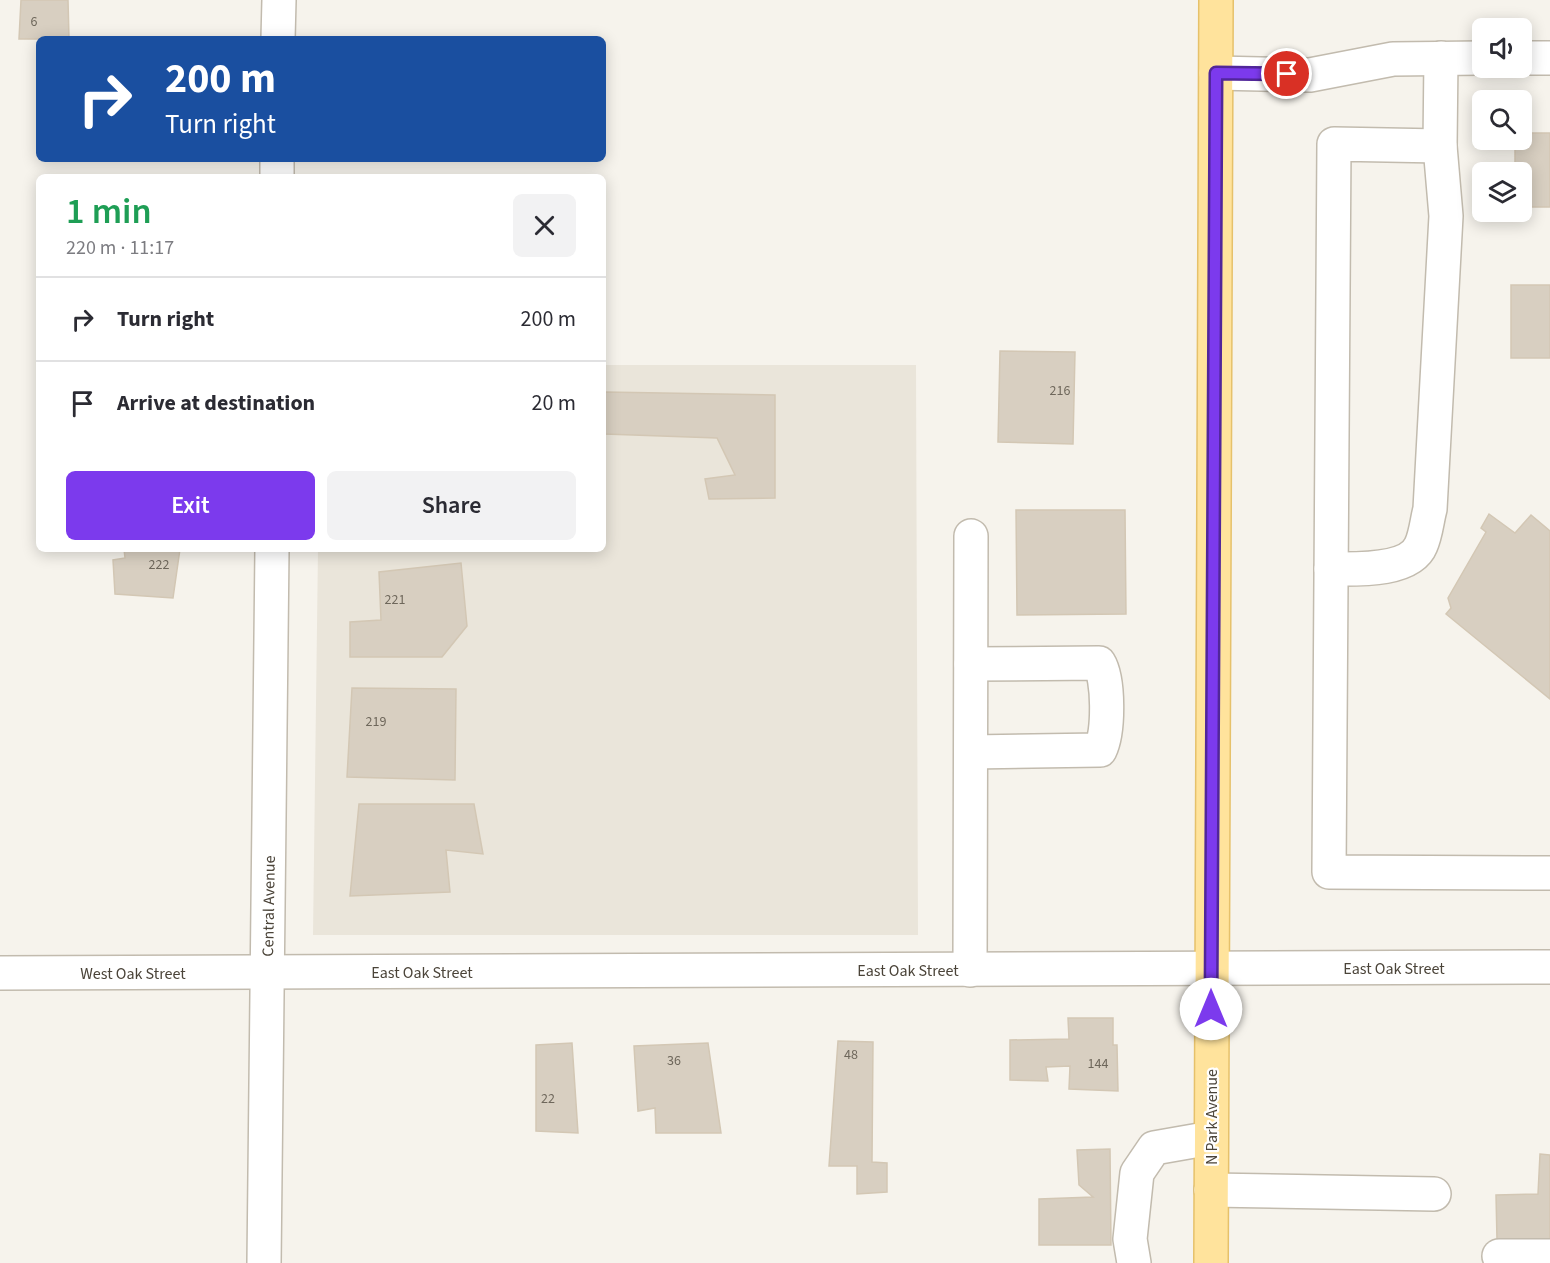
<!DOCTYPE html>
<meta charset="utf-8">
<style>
body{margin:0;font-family:"Source Sans 3",sans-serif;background:#f2f2f3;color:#2b2b33;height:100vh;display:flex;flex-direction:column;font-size:22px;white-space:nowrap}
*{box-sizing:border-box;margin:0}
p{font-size:20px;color:#7c7c81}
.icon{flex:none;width:33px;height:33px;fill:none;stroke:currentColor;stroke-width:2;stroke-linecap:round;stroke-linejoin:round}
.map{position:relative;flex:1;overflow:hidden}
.panel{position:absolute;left:36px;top:174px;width:570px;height:378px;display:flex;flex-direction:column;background:#fff;border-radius:9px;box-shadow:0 3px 15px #0003}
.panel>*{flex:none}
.guide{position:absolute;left:36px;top:36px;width:570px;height:126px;border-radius:9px;box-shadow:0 3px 15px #0003;background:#1a4fa0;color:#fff;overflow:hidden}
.fabs{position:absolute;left:1472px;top:18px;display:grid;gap:12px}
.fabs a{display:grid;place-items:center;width:60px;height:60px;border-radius:9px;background:#fff;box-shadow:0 3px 15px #0003;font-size:30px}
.pin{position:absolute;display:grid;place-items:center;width:51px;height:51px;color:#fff;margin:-26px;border:3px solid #fff;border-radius:50%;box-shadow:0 2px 6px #0007}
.me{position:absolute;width:66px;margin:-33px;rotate:0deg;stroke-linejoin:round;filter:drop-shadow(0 0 4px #0008)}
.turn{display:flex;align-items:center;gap:21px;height:126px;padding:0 30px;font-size:27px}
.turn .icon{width:78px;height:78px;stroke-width:2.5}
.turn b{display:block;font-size:42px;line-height:51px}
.round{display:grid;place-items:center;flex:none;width:63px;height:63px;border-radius:9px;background:#f2f2f3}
.head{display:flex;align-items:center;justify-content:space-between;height:102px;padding:0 30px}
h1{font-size:36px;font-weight:600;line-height:45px;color:#1e9e55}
.primary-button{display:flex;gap:12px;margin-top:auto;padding:12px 30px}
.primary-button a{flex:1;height:69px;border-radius:9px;background:#7c3aed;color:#fff;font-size:24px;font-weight:600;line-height:69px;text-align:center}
.primary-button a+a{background:#f2f2f3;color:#2b2b33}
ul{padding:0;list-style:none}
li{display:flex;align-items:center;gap:18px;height:84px;padding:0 30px;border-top:2px solid #e1e1e2}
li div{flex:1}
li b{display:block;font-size:22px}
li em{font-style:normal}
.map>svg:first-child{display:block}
</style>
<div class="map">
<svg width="1550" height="1263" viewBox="0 0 1550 1263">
<rect width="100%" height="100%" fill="#f6f3ec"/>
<polygon fill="#eae5da" points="603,365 916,365 918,935 313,935 318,549 603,549"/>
<g fill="#d8cfc1" stroke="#d3c7b4" stroke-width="1.5">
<polygon points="21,0 68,0 69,39 19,39"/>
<polygon points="1521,133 1550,133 1550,207 1521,207 1521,172 1515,172 1515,140 1521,140"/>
<rect x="1511" y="285" width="39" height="73"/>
<polygon points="1000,351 1075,352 1073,444 998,442"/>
<polygon points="605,392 775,395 775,498 709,499 705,479 735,475 717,438 605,434"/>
<polygon points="1016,510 1125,510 1126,614 1017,615"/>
<polygon points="1489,514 1515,533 1531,515 1550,531 1550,699 1446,614 1451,608 1448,598 1486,532 1481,528"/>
<polygon points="124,549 180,549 173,598 115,594 113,560 125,558"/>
<polygon points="461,563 467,626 442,657 350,657 350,622 381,620 379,572"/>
<polygon points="352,688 456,689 455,780 347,777"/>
<polygon points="359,804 474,804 483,854 446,850 450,892 350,896"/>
<polygon points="1068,1018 1113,1018 1113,1045 1117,1045 1118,1091 1069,1089 1070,1066 1046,1067 1048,1081 1010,1080 1010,1040 1069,1039"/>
<polygon points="838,1041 873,1042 872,1162 887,1163 887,1192 857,1194 857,1166 829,1166"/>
<polygon points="572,1043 578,1133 536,1131 536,1045"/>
<polygon points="708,1043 721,1133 656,1133 655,1108 638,1111 634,1046"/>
<polygon points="1110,1149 1111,1245 1039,1245 1039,1199 1093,1197 1079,1185 1077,1150"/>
<polygon points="1540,1154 1550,1155 1550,1246 1539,1240 1497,1240 1496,1195 1538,1194"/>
</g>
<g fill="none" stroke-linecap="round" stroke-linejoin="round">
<defs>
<g id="minor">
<polyline points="278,39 279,0"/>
<polyline points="1521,58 1550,58"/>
<polyline points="1216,73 1310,75 1393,59 1482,58"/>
<polyline points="1440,146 1334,144 1329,872 1550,873"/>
<polyline points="277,177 277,159"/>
<path d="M1331 569C1355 569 1410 572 1421 545 1426 534 1427 520 1430 509L1446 216 1440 146 1441 58"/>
<path d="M971 664 1099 663C1109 679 1109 732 1100 750L971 752"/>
<polyline points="970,970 971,536"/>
<polyline points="0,973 1550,967"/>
<polyline points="1211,1190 1434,1194"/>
<polyline points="1499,1256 1550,1256"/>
<polyline points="264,1263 272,549"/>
<polyline points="1134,1263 1130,1239 1137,1173 1154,1148 1211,1138"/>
</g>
<polyline id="major" points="1211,1263 1216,0"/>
</defs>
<use href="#minor" stroke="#c2bbae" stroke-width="36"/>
<use href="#major" stroke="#e6c16a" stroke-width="36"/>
<use href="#minor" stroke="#fff" stroke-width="33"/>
<use href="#major" stroke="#ffe39c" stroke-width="33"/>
</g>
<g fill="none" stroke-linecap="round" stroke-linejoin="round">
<defs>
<polyline id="route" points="1211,1009 1216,73 1287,74"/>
</defs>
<use href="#route" stroke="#51269a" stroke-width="15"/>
<use href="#route" stroke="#7c3aed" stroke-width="10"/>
</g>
<g text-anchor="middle" stroke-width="4.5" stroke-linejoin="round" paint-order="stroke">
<g font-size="14" fill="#6e675b">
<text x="34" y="26">6</text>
<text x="1060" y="395">216</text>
<text x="159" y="569">222</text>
<text x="395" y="604">221</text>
<text x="376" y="726">219</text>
<text x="851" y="1059">48</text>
<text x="674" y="1065">36</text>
<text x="1098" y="1068">144</text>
<text x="548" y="1103">22</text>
</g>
<g font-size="16" fill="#4b4439" stroke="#fff">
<text transform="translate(268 906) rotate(-89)" y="6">Central Avenue</text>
<text x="1394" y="974">East Oak Street</text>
<text x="908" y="976">East Oak Street</text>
<text x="422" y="978">East Oak Street</text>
<text x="133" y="979">West Oak Street</text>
<text transform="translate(1211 1117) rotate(-90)" y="6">N Park Avenue</text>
</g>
</g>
</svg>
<div class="fabs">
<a><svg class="icon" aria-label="sound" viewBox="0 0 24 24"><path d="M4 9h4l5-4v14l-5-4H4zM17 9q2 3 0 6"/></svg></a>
<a><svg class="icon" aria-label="search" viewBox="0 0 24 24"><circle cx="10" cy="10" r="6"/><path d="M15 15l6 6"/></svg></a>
<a><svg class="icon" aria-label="layers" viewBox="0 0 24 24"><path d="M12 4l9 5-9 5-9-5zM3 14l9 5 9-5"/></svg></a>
</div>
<div class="pin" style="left:1287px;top:74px;background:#d93025"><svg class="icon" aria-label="arrive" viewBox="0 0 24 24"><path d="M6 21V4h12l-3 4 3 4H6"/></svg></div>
<svg class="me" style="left:1211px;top:1009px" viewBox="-20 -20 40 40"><circle r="19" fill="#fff"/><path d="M0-13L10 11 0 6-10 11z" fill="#7c3aed"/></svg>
<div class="guide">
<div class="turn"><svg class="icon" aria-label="right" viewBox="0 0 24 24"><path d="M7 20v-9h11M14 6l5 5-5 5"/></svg><div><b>200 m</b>Turn right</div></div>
</div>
<section class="panel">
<div class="head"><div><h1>1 min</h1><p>220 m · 11:17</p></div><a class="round"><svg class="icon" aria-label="close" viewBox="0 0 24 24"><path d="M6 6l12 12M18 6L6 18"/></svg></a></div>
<ul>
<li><svg class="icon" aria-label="right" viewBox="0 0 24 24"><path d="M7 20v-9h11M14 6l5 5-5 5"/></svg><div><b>Turn right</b></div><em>200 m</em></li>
<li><svg class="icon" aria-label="arrive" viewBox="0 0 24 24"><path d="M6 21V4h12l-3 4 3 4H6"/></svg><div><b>Arrive at destination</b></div><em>20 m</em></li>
</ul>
<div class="primary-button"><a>Exit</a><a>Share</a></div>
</section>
</div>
